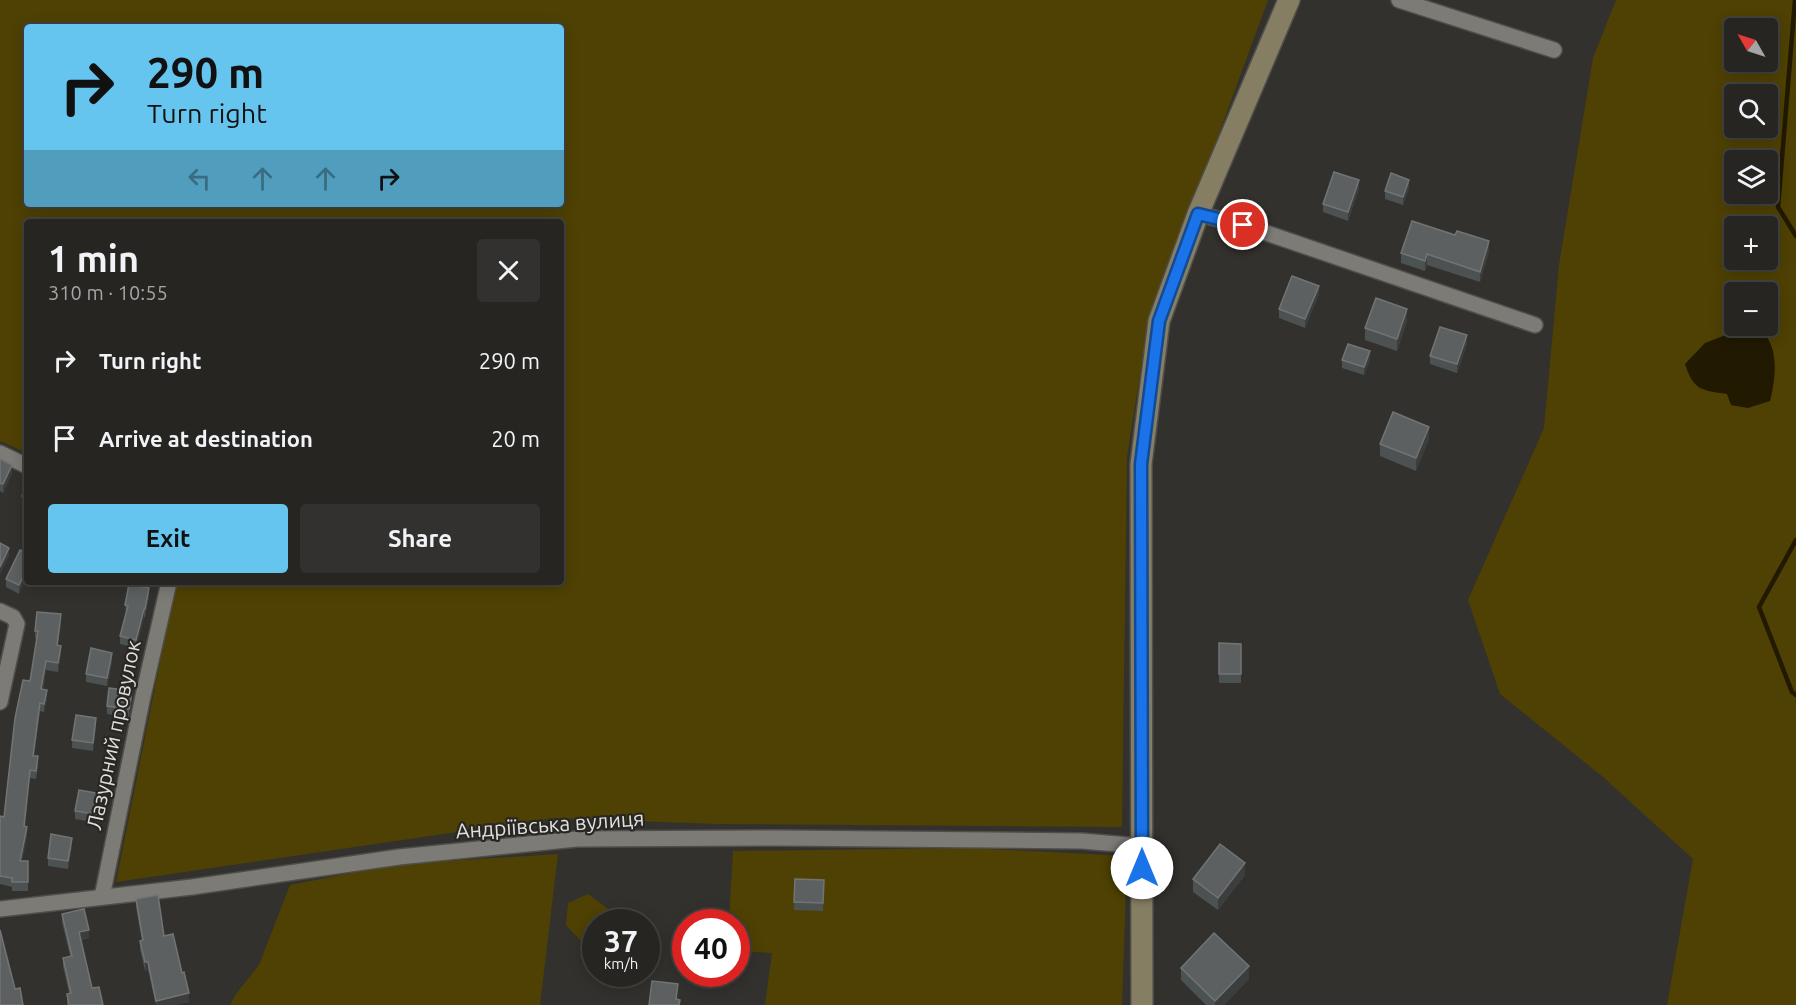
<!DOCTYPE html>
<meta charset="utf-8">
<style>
body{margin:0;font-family:Ubuntu,sans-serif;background:#32312f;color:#f1f3f6;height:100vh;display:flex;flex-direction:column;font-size:22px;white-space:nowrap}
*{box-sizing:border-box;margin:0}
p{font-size:20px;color:#a4a5a5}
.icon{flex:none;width:33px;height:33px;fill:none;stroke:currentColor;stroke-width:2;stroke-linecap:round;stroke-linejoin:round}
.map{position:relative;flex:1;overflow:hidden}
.details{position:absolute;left:24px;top:219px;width:540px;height:366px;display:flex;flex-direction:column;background:#262522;border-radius:6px;box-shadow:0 3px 15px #0003,0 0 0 2px #424240}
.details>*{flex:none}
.hud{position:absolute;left:24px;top:24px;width:540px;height:183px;border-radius:6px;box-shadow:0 3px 15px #0003,0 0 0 2px #424240;background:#65c5ee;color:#111;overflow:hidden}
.needle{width:39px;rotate:309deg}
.tools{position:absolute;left:1724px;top:18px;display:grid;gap:12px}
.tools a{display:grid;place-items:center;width:54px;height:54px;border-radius:6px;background:#262522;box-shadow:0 3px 15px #0003,0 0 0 2px #424240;font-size:30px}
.speed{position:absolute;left:582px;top:909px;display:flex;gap:12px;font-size:30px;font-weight:700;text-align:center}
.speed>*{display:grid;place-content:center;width:78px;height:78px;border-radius:50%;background:#262522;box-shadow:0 3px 15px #0003,0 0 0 2px #424240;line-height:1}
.speed small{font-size:15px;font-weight:400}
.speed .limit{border:9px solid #d22;background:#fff;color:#111}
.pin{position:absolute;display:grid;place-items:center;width:51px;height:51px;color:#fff;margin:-26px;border:3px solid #fff;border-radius:50%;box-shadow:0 2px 6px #0007}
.me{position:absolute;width:66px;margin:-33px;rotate:0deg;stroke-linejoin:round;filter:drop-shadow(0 0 4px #0008)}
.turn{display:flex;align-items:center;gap:21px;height:126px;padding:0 24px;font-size:27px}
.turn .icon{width:78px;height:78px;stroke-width:2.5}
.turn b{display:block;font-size:42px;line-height:51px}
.lanes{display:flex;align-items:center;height:57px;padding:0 24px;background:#0003;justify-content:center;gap:30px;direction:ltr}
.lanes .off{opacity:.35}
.round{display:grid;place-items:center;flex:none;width:63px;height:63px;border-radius:6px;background:#32312f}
.headline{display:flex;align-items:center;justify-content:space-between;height:102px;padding:0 24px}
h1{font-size:36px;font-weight:700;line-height:45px}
.button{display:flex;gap:12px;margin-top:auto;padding:12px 24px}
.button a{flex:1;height:69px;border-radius:6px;background:#65c5ee;color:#111;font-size:24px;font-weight:700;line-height:69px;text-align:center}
.button a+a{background:#32312f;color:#f1f3f6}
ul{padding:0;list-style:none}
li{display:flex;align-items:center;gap:18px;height:78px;padding:0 24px}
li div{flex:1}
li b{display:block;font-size:22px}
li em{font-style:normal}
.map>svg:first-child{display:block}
</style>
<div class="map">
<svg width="1796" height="1005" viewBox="0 0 1796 1005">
<rect width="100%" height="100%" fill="#32312d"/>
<g fill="#4f4103" fill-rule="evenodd">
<path d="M0 0H1268L1147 330 1127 457 1122 827 716 824 553 818 116 882 176 582H561V222H27V453L0 441ZM27 27H561V204H27Z"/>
<path d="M1616 0H1796V1005H1667L1693 859 1603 777 1500 694 1468 600 1544 428 1559 265 1593 58ZM1734 28H1767V62H1734ZM1734 94H1767V128H1734ZM1734 160H1767V194H1734ZM1734 226H1767V260H1734ZM1734 292H1767V326H1734Z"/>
<polygon points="970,848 1127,856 1122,1005 765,1005 772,953 737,951 736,922 729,922 733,851"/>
<polygon points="558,854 540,1005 230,1005 236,994 259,965 290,885 398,864"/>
<polygon points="588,894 615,914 613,922 596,922 595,946 581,941 566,925 568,903"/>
</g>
<path fill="#211900" d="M1754 328C1758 330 1764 333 1766 336 1779 353 1775 382 1770 401L1748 408 1731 405 1727 394C1701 390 1694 391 1685 364L1705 343 1736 331Z"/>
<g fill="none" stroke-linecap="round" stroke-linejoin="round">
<g stroke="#211900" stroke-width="4.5">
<polyline points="1795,0 1778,207 1796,236"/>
<polyline points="1796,540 1759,607 1792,692 1796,695"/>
</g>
<defs>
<g id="street">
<polyline points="1399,0 1554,50"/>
<polyline points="1198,214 1243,225 1535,325"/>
<polyline points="0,453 27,466"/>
<polyline points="0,611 13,617 17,624 0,702"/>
<polyline points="102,897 143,696 169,582"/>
<polyline points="0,909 192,887 399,857 577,839 779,838 1082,841 1141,846"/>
</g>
<polyline id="secondary" points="1142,1005 1141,464 1159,321 1198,214 1289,0"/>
</defs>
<use href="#street" stroke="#4e4d49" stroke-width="18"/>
<use href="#secondary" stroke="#4e4d49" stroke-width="24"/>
<use href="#street" stroke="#7c7b76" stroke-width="15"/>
<use href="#secondary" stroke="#857e63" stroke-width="21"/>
</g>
<g fill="#4c5152">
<polygon points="1409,188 1403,205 1385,199 1385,191"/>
<polygon points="1359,189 1348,221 1323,212 1323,204"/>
<polygon points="1489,252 1480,282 1427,265 1425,271 1401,263 1401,253"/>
<polygon points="1319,294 1305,328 1279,318 1279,309"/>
<polygon points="1407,321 1397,351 1365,340 1365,328"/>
<polygon points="1467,344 1457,373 1430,364 1430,356"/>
<polygon points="1370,359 1364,375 1342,368 1342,360"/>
<polygon points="1429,439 1416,471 1380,456 1380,444"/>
<polygon points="0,459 12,473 3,493 0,491"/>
<polygon points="27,487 27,507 22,505 22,496"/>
<polygon points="20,550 19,594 6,587 6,579"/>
<polygon points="149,596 145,617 144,617 136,648 120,644 120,636 126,614 125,605"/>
<polygon points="61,623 58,645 61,654 58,672 46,670 43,690 47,699 44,712 40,711 34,756 38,765 36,779 30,778 25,827 27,835 22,861 28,861 28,891 12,891 12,887 0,884 0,816 4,817 30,681 36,639 35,639 35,631"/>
<polygon points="1219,643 1241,644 1241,683 1219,683"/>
<polygon points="112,661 107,686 86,682 86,674"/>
<polygon points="132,699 129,717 107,714 107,706"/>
<polygon points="96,726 93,751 72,748 72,740"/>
<polygon points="102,802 99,823 75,819 75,811"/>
<polygon points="72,846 68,869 48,866 48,858"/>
<polygon points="1245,875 1218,910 1193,892 1193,879"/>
<polygon points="795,879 824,880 823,911 794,910"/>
<polygon points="136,899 164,936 182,973 189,1002 174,1005 156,1005 148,970 145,971 140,949 140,941 142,941 136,907"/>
<polygon points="62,914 89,938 81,940 92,988 103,1005 67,1005 67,994 69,993 63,966 63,958 70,956 62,922"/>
<polygon points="1181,968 1249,979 1224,1005 1206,1005 1181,980"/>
</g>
<g fill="#3b3e3d">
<polygon points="1359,180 1359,189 1348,221 1348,212"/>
<polygon points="1409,180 1409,188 1403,205 1403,197"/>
<polygon points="1489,241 1489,252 1480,282 1480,272"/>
<polygon points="1427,254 1427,265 1425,271 1425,261"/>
<polygon points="1319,286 1319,294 1305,328 1305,319"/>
<polygon points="1407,309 1407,321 1397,351 1397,339"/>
<polygon points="1467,335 1467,344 1457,373 1457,364"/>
<polygon points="1370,351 1370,359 1364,375 1364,367"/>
<polygon points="1429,427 1429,439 1416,471 1416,458"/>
<polygon points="12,465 12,473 3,493 3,484"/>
<polygon points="9,548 9,556 0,575 0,567"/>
<polygon points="27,569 27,577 19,594 19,585"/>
<polygon points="149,588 149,596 145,617 145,609"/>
<polygon points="144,609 144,617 136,648 136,640"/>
<polygon points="61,646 61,654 58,672 58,663"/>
<polygon points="112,653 112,661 107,686 107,678"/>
<polygon points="46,661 46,670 41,698 41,689"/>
<polygon points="47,690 47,699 44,712 44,704"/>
<polygon points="132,691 132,699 129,717 129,709"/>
<polygon points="40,703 40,711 33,764 33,756"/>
<polygon points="96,718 96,726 93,751 93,743"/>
<polygon points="30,770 30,778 24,835 24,826"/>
<polygon points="102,794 102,802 99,823 99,815"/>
<polygon points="27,827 27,835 20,869 20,861"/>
<polygon points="72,838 72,846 68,869 68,861"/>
<polygon points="1245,863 1245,875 1218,910 1218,898"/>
<polygon points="89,930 89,938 79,940 79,932"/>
<polygon points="145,962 148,962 148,970 145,971"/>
<polygon points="1249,966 1249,979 1224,1005 1215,1005 1215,1001"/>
<polygon points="189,993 189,1002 174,1005 156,1005 156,1001"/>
</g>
<g fill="#5c6061" stroke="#717475" stroke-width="1.5">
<polygon points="1334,172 1359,180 1348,212 1323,204"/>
<polygon points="1391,173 1409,180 1403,197 1385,191"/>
<polygon points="1412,221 1455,235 1457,231 1489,241 1480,272 1427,254 1425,261 1401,253"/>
<polygon points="1292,276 1319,286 1305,319 1279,309"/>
<polygon points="1376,298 1407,309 1397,339 1365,328"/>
<polygon points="1440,327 1467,335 1457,364 1430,356"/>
<polygon points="1348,344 1370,351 1364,367 1342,360"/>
<polygon points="1393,412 1429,427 1416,458 1380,444"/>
<polygon points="0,459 12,465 3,484 0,483"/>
<polygon points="27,487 27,499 22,496"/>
<polygon points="0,543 9,548 0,567"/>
<polygon points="20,550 27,553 27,569 19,585 6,579"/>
<polygon points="129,584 149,588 145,609 144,609 136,640 120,636 128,606 125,605"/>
<polygon points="37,612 61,614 57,645 61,646 58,663 46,661 41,689 47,690 44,704 40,703 33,756 38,756 36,771 30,770 24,826 27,827 20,861 28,861 28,882 12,882 12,878 0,876 0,816 4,817 15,718 23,680 30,681 38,631 35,631"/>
<polygon points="1219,643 1241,644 1241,674 1219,674"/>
<polygon points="91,648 112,653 107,678 86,674"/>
<polygon points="109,688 132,691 129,709 107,706"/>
<polygon points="76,715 96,718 93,743 72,740"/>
<polygon points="79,790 102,794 99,815 75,811"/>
<polygon points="51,834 72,838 68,861 48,858"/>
<polygon points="1220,844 1245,863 1218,898 1193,879"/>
<polygon points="795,879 824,880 823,903 794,902"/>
<polygon points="158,895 164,936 173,934 182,973 184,972 189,993 156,1001 148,962 145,962 140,941 143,940 136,899"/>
<polygon points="84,909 89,930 79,932 92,988 99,987 103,1005 69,1005 67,994 71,993 63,958 72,956 62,914"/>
<polygon points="0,930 15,989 20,988 23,1005 0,1005"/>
<polygon points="1214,933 1249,966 1215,1001 1181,968"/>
<polygon points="652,981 678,984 676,999 680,1000 679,1005 649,1005"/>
</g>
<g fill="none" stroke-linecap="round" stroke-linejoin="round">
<defs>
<polyline id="route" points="1142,868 1141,464 1159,321 1198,214 1243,225"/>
</defs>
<use href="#route" stroke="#114b97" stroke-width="15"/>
<use href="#route" stroke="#1a73e8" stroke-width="10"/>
</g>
<g text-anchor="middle" stroke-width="4.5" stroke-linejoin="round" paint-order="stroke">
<g font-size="21" fill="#e1e0dd" stroke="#282723">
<text transform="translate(114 735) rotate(-78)" y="7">Лазурний провулок</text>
<text transform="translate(550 825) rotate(-4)" y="7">Андріївська вулиця</text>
</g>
</g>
</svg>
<div class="tools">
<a><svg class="needle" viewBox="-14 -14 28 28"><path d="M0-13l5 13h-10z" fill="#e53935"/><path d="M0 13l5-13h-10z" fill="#a4a5a5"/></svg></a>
<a><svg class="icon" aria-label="search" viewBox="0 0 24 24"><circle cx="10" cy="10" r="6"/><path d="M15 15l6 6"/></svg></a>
<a><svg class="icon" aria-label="layers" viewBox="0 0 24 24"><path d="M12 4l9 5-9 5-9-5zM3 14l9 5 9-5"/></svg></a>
<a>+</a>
<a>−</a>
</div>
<div class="speed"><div>37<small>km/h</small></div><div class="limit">40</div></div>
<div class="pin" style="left:1243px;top:225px;background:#d93025"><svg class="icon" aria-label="arrive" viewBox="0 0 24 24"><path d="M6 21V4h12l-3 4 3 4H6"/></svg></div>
<svg class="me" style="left:1142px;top:868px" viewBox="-20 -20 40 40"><circle r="19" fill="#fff"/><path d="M0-13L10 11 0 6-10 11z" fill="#1a73e8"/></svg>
<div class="hud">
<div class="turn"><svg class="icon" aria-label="right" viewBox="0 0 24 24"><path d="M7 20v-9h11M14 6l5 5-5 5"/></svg><div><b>290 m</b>Turn right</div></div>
<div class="lanes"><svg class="icon off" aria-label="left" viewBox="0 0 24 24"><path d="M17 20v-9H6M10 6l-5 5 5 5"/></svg><svg class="icon off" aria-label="ahead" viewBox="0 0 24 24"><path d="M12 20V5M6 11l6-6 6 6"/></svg><svg class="icon off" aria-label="ahead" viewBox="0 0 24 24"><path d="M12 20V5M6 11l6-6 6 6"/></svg><svg class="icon" aria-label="right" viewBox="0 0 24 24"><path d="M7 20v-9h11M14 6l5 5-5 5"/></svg></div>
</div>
<section class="details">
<div class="headline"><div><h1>1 min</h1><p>310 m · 10:55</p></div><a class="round"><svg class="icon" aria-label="close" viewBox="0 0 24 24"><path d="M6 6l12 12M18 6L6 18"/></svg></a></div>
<ul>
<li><svg class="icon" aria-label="right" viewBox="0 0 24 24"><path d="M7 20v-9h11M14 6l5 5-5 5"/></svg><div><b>Turn right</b></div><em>290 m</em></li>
<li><svg class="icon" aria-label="arrive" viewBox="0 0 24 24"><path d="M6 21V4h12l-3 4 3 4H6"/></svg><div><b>Arrive at destination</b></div><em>20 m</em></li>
</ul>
<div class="button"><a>Exit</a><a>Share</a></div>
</section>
</div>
